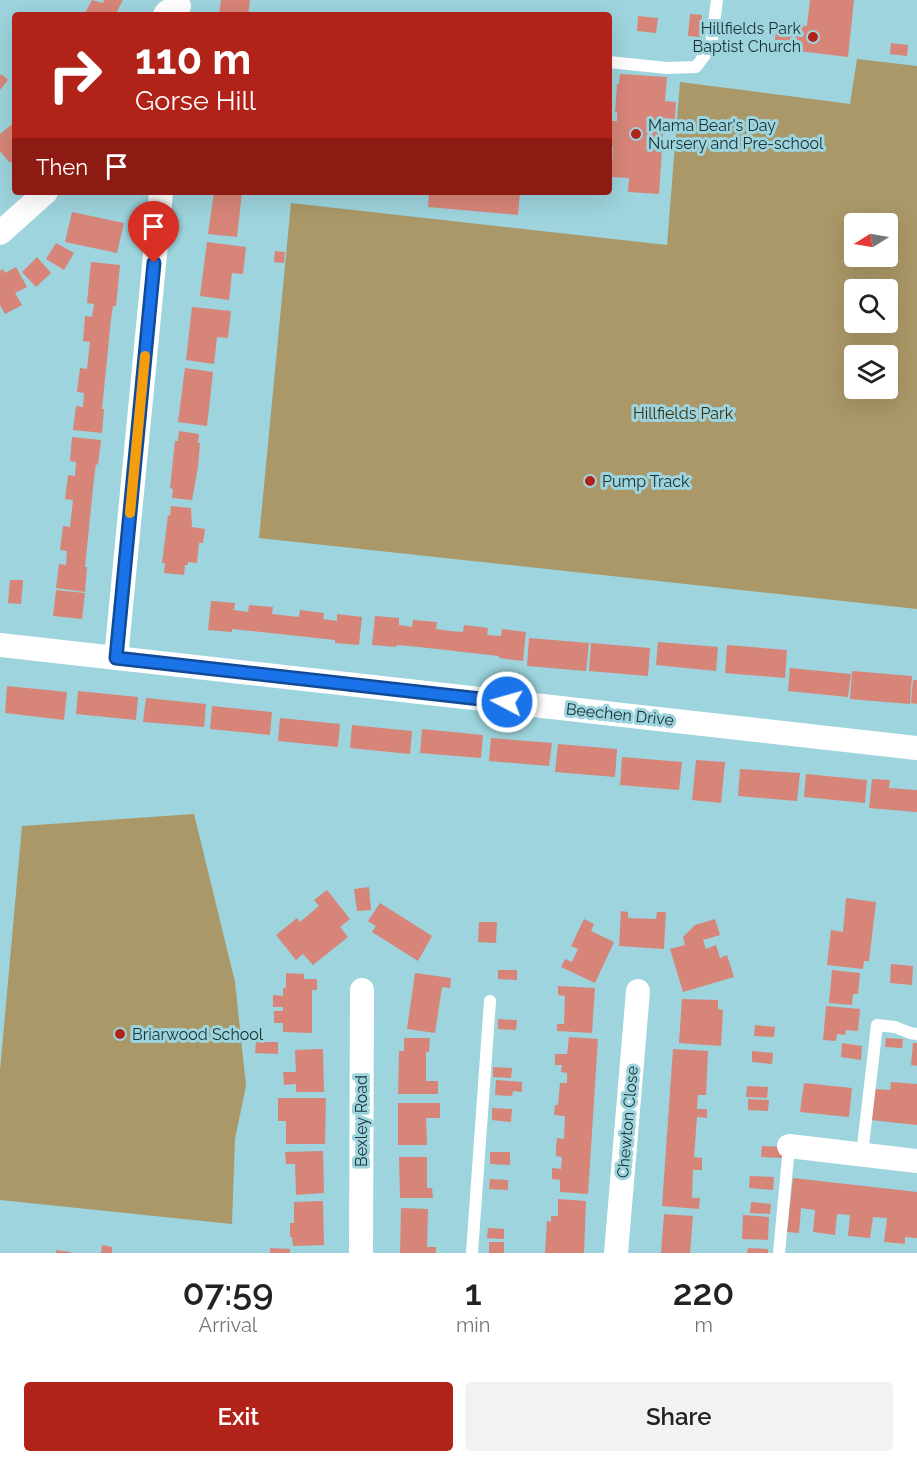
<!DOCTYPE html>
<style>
body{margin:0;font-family:Raleway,sans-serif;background:#f2f2f2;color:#222;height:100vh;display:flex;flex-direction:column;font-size:22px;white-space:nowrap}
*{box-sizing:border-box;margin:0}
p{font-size:20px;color:#767676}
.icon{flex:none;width:33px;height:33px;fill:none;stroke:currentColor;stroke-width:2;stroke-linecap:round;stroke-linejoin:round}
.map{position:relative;height:1253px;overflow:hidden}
.drawer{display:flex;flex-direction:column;background:#fff;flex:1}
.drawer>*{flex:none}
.top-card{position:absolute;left:12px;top:12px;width:600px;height:183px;border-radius:6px;box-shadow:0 6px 24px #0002;background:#b12219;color:#fff;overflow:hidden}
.needle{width:39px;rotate:259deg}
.controls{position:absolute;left:844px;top:213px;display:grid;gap:12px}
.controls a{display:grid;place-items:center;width:54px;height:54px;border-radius:6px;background:#fff;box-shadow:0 6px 24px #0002;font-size:30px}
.pin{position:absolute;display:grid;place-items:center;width:51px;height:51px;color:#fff;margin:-62px -26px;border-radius:50% 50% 50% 0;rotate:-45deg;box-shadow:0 0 6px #0007}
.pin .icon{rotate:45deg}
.me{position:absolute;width:66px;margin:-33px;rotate:276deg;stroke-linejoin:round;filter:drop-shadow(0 0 4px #0008)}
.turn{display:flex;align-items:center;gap:21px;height:126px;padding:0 24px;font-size:27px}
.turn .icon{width:78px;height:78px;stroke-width:2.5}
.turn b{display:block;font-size:42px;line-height:51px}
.then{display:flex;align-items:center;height:57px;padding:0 24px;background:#0003;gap:12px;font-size:22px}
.eta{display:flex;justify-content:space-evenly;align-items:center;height:102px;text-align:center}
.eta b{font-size:36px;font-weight:600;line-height:42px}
.primary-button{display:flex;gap:12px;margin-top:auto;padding:12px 24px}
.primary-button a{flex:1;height:69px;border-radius:6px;background:#b12219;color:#fff;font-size:24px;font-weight:600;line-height:69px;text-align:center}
.primary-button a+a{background:#f2f2f2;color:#222}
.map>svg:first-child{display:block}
</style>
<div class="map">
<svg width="917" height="1253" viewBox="0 0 917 1253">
<rect width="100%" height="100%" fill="#9dd4dd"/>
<g fill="#aa9868" fill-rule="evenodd">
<path d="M857 59 917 66V609L259 538 291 203 667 245 680 82 850 104ZM855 224H888V256H855ZM855 290H888V322H855ZM855 356H888V388H855Z"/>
<polygon points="194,814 235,982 246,1086 235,1139 232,1224 0,1200 0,1071 22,826"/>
</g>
<g fill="#d78578">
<polygon points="92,0 103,3 104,0 123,0 115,15 84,15"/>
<polygon points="221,0 250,0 248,15 219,15"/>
<polygon points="810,0 854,0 848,57 774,48 777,22 807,26"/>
<polygon points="690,14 702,15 700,37 688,36"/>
<polygon points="638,16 658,18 656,33 637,31"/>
<polygon points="891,43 908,45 907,56 890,54"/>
<polygon points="1,74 8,80 0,90 0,76"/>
<polygon points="620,74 667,77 665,101 676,102 675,119 664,118 659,194 628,192 629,178 611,177 613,147 609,146 609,121 617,121 617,112 615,112 617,84 619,84"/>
<polygon points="15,122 15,159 10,163 0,151 0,134"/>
<polygon points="214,192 242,192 237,237 208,234"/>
<polygon points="429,192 520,192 518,215 428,207"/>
<polygon points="72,212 124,223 117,253 65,242"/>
<polygon points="207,242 246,247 243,274 232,273 229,300 200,296"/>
<polygon points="56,243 74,253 64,270 46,259"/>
<polygon points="275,251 285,252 284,263 274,262"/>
<polygon points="37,257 51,273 36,287 22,272"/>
<polygon points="91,262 120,265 116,306 113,306 111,319 102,409 104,409 102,433 73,430 76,406 83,407 84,393 77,392 80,368 87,369 90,342 83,341 85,316 92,317 94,304 87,303"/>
<polygon points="16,267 27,287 15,293 22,305 5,314 0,305 0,271 3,269 5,273"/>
<polygon points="192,307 231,311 228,338 217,337 214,364 186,360"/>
<polygon points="185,368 213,372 207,426 178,422"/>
<polygon points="179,431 199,434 198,443 200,443 198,467 192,500 172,498 173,489 170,488 175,441 178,441"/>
<polygon points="72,437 101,440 98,465 96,464 94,478 85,567 87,567 85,592 56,588 59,564 66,565 67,551 60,550 63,526 70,527 73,500 65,499 68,475 75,476 76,462 70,461"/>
<polygon points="171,506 191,508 192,527 205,529 203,543 199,543 197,563 188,562 188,565 185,565 184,575 164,573 165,563 162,563 168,515 170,516"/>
<polygon points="10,580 23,580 21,604 8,603"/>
<polygon points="56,590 85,593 82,619 53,616"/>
<polygon points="211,601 235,603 234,610 248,612 249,605 273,607 272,614 299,617 300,610 324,613 323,619 337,621 337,614 362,617 359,645 335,643 335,640 232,629 232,632 208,630"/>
<polygon points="375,616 399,618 399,625 412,627 413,620 437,622 436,629 450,631 463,632 464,625 488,628 487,635 501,636 502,629 526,632 523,661 499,658 499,656 410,646 397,645 396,647 372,645"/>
<polygon points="529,638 589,643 586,671 527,666"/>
<polygon points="658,642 718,647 716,671 656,665"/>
<polygon points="591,643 650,648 648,676 589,671"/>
<polygon points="727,645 787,650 785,678 725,673"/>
<polygon points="790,668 851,674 848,697 788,691"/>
<polygon points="852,671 912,676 910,704 850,699"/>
<polygon points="913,680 917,680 917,704 911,703"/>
<polygon points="7,686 67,692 64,720 5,713"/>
<polygon points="78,691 138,697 136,720 76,714"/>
<polygon points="146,698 206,704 204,727 143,722"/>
<polygon points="212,706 272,712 270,735 210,729"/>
<polygon points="280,718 340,724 338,747 278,741"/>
<polygon points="352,725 412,731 410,754 350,748"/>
<polygon points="422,729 483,735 481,758 420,753"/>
<polygon points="491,738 552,743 549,766 489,761"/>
<polygon points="558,744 617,749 615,777 555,772"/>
<polygon points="622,757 682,762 679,790 620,785"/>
<polygon points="696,760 725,762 721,803 692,800"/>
<polygon points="740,769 800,773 797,801 738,796"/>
<polygon points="806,774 867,780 865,803 804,797"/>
<polygon points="872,779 890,780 889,788 917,790 917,812 869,808"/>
<polygon points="369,887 371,910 357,911 354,889"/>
<polygon points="327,890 350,919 340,927 348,937 313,965 303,954 296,960 276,935 297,918 300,922 319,906 314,900"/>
<polygon points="846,898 876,902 869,961 864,961 863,969 827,965 831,930 843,932"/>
<polygon points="380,903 432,936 418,961 372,932 376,926 368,921"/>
<polygon points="621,911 628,912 628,918 656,919 657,912 666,912 664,949 619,946"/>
<polygon points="584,919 594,924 591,931 614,942 595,983 561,967 565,959 572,962 578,949 571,946"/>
<polygon points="715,919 720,935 703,940 706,949 716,945 720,958 727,955 734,977 683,992 670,949 685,945 683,937 695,925"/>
<polygon points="479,922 497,922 496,943 478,942"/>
<polygon points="891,964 913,966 912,985 890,983"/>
<polygon points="498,970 517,970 517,980 498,979"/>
<polygon points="832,970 860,973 858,994 853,994 852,1005 829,1003"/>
<polygon points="286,973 304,974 304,979 317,979 317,990 312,990 312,1033 283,1032 283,1023 274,1023 274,1011 283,1011 283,1007 273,1007 273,995 283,996 283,988 286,988"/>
<polygon points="415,973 451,978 450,988 442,987 435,1033 407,1029"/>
<polygon points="558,986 595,988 592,1033 557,1031 557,1024 564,1024 565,996 558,995"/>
<polygon points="682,999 718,1000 718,1009 723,1010 721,1046 679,1043"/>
<polygon points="826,1006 860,1009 858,1031 846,1030 845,1035 837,1034 836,1041 823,1040"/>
<polygon points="498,1019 517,1020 516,1030 498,1029"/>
<polygon points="755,1025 775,1027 774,1037 754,1036"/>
<polygon points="569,1037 598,1039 588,1194 560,1192 560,1180 552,1179 552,1168 561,1169 562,1157 556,1156 556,1148 557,1138 564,1139 565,1116 554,1115 555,1105 558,1105 560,1083 567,1083 567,1073 561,1072 562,1065 555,1065 555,1054 567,1054"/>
<polygon points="404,1038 430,1038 429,1052 426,1052 426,1081 438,1081 438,1094 398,1094 399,1051 404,1051"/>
<polygon points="886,1038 903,1039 902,1048 885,1047"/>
<polygon points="256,1042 278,1042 278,1054 255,1053"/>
<polygon points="842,1043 862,1046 861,1060 841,1057"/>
<polygon points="913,1043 917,1043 917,1066 911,1065"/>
<polygon points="323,1049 324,1092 296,1092 296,1084 284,1085 283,1072 296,1072 295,1050"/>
<polygon points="673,1049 708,1051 706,1095 698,1095 697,1109 707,1109 707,1118 697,1117 694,1157 702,1158 702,1170 693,1170 692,1198 700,1198 699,1209 662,1206"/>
<polygon points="752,1051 773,1053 772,1064 752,1062"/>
<polygon points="493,1067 512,1068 511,1078 493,1077"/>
<polygon points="496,1080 522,1082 522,1092 513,1091 512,1096 495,1095"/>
<polygon points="891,1082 917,1084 917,1125 871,1120 874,1089 890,1090"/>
<polygon points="804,1083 852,1088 849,1117 800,1112"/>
<polygon points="747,1086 768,1087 767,1098 746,1097"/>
<polygon points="278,1098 326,1098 325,1144 286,1144 286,1121 278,1121"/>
<polygon points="748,1099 769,1100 768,1111 748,1110"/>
<polygon points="398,1103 440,1103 440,1118 426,1118 427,1145 398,1145"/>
<polygon points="492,1108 512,1109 511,1122 492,1120"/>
<polygon points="762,1146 783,1147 782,1158 761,1157"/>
<polygon points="323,1151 324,1193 296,1195 295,1164 286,1164 285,1152"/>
<polygon points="490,1152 510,1152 510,1165 490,1164"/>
<polygon points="399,1157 427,1157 427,1188 432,1188 433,1198 400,1198"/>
<polygon points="750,1176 774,1177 773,1190 749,1188"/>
<polygon points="793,1178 917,1192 917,1238 905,1237 905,1244 884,1242 887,1218 873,1217 870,1238 848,1236 850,1215 837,1214 835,1235 813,1232 815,1210 801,1208 799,1233 787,1232"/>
<polygon points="490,1179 508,1180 508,1190 489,1189"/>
<polygon points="558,1199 586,1201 584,1253 545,1253 547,1221 551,1222 551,1216 558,1216"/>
<polygon points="323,1201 324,1245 293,1246 292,1237 290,1237 290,1223 294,1223 294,1202"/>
<polygon points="751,1202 771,1204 770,1214 750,1213"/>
<polygon points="401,1208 428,1209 427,1247 436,1247 436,1253 400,1253"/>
<polygon points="664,1214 693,1216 690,1253 661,1253"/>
<polygon points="743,1215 769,1217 768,1240 742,1239"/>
<polygon points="488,1228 504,1229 504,1239 487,1238"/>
<rect x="489" y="1242" width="15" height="11"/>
<polygon points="102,1245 112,1247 112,1253 101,1253"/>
<polygon points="270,1248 290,1249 290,1253 270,1253"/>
<polygon points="748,1248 768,1249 768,1253 747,1253"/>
<polygon points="56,1250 71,1252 71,1253 56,1253"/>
</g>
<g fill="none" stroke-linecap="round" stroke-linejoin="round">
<g stroke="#fff" stroke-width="12">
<polyline points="609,62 667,68 696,67 711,47 717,0"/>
<polyline points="862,1154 877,1025 895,1027 910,1033 917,1034"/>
<polyline points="472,1253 490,1001"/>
<polyline points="779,1253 789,1146"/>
</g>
<g stroke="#fff" stroke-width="24">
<polyline points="165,15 167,12 179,6"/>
<polyline points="0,233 46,192"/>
<polyline points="0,645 917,748"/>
<polyline points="116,658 161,192"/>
<polyline points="789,1146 917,1161"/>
<polyline points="361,1253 362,990"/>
<polyline points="616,1253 638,991"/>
</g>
</g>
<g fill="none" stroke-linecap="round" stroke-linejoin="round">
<defs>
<polyline id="route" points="154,263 116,658 507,702"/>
</defs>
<use href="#route" stroke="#114b97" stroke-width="15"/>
<use href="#route" stroke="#1a73e8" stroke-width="10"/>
<polyline stroke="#f59e0b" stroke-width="10" points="130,513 145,356"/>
</g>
<g fill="#b12219" stroke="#9dd4dd" stroke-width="2">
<circle cx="813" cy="37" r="6"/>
<circle cx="636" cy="134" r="6"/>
<circle cx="590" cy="481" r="6"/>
<circle cx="120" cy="1034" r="6"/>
</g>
<g text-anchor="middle" stroke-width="6" stroke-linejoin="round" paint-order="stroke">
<g font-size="16" fill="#1a3034" stroke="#9dd4dd" text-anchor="start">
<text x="801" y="34" text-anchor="end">Hillfields Park<tspan x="801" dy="18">Baptist Church</tspan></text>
<text x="648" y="131">Mama Bear's Day<tspan x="648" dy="18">Nursery and Pre-school</tspan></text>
<text x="602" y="487">Pump Track</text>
<text x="132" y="1040">Briarwood School</text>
</g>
<g font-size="16" fill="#3b2f0b" stroke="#9dd4dd">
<text x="683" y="419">Hillfields Park</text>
</g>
<g font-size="16" fill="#1a3034" stroke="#9dd4dd">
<text transform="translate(620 714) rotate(6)" y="6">Beechen Drive</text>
<text transform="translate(361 1121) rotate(-90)" y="6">Bexley Road</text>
<text transform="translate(627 1122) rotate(-85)" y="6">Chewton Close</text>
</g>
</g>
</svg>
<div class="controls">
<a><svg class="needle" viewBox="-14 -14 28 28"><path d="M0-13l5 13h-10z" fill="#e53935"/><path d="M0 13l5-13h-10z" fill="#767676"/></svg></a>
<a><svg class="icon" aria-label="search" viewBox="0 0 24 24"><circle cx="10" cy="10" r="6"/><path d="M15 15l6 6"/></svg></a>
<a><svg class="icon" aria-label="layers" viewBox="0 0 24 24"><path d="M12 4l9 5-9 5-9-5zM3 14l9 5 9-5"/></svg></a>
</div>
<div class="pin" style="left:154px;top:263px;background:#d93025"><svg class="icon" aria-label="arrive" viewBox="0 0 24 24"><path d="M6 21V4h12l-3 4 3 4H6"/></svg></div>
<svg class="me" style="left:507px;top:702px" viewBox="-20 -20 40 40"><circle r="17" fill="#1a73e8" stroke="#fff" stroke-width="3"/><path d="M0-11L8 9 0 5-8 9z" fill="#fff"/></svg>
<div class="top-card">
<div class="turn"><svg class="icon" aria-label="right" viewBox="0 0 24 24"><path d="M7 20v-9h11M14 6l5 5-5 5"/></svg><div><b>110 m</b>Gorse Hill</div></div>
<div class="then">Then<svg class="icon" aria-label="arrive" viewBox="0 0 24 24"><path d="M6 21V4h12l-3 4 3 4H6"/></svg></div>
</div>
</div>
<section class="drawer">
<div class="eta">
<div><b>07:59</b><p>Arrival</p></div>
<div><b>1</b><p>min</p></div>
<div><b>220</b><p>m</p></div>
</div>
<div class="primary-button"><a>Exit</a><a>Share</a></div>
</section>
